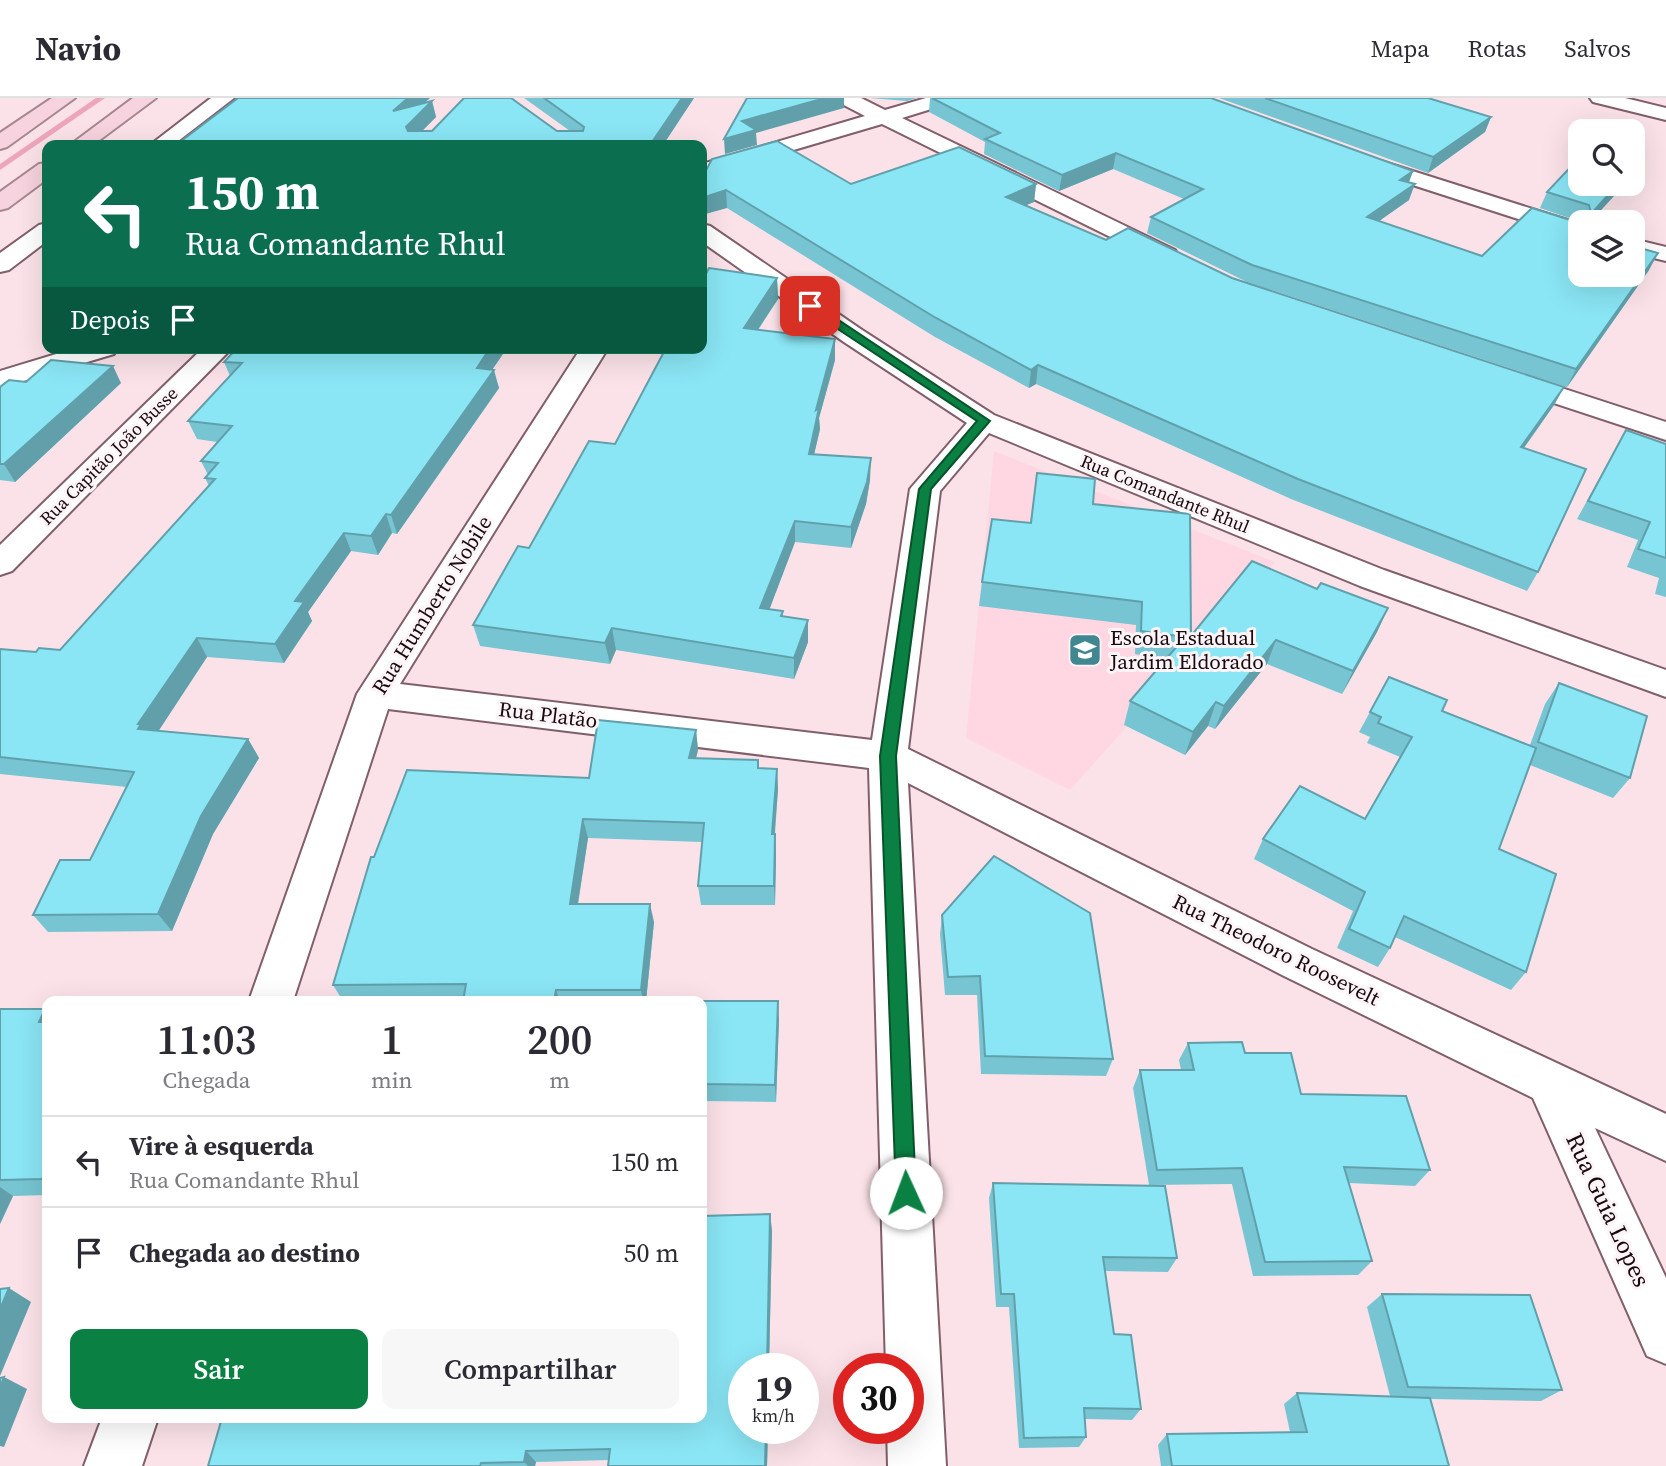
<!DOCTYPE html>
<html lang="pt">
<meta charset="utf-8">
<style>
body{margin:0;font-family:"Source Serif 4",serif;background:#f7f7f7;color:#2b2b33;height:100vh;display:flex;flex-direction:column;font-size:26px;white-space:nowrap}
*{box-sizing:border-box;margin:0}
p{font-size:23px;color:#7c7c81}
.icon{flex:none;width:38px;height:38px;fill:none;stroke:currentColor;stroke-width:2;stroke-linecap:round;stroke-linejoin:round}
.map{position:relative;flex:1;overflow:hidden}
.panel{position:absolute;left:42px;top:898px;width:665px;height:427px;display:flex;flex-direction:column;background:#fff;border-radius:14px;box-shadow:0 7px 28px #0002}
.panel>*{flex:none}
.guide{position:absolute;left:42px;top:42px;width:665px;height:214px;border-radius:14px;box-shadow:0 7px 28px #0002;background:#0b6e4f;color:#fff;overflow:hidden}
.fabs{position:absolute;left:1568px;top:21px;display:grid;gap:14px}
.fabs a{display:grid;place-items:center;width:77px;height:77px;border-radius:14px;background:#fff;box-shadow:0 7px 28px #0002;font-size:35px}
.speed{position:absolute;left:728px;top:1255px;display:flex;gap:14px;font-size:35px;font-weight:700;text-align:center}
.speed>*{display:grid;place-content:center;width:91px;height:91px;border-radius:50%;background:#fff;box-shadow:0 7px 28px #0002;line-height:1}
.speed small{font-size:18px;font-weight:400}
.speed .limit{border:10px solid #d22;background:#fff;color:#111}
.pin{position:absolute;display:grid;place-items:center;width:60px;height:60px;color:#fff;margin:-30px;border-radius:14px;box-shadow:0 4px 10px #0006}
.me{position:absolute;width:77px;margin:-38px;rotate:358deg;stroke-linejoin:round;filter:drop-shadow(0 0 5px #0008)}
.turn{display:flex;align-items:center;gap:24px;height:147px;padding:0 28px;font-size:32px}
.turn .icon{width:91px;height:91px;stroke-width:2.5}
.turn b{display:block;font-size:49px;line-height:60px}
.then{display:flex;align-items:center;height:66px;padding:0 28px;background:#0003;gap:14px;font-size:26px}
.eta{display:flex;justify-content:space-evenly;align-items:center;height:119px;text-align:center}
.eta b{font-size:42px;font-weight:600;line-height:49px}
.action{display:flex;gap:14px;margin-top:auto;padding:14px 28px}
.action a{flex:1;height:80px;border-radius:14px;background:#0b8043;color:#fff;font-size:28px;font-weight:600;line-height:80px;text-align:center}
.action a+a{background:#f7f7f7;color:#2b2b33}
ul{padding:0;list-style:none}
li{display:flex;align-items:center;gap:21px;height:91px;padding:0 28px;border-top:2px solid #e1e1e2}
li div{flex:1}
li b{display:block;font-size:26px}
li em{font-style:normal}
header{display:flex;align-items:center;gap:42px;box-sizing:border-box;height:98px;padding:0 35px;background:#fff;border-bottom:2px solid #e1e1e2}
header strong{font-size:33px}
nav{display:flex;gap:38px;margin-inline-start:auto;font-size:24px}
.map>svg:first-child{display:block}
</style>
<header>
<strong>Navio</strong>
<nav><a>Mapa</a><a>Rotas</a><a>Salvos</a></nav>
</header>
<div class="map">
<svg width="1666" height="1368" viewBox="0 0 1666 1368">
<rect width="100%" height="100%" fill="#fbe2e9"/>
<polygon fill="#fed7e2" points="994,353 1275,464 1070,692 966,640"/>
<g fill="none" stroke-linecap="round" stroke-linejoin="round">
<polygon fill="#eda5bc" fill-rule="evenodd" points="96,0 105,0 0,72 0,66"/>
<defs>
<g id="minor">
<polygon points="835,0 861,0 885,12 926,0 957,0 954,4 902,20 1175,152 1178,157 1175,162 1166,164 1157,162 882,26 702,79 702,66 865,18 838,4"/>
<polygon points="1362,57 1580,126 1580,141 1354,68 1351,63 1354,58"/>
<polygon points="702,126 710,128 862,232 994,317 1384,472 1666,572 1666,599 1360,488 989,335 940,393 908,651 1312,851 1666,1016 1666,1063 1595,1030 1666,1180 1666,1266 1647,1258 1533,1000 1282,877 908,685 946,1368 888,1368 887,1330 908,1330 908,1270 886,1270 869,670 388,611 293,903 249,903 357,596 581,250 608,250 400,586 872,642 910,391 967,325 844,244 702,144"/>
<polygon points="1633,141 1666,149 1666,163 1633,155"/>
<polygon points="76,250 118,250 114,256 0,290 0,273"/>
<polygon points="203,250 232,250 12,473 0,477 0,447"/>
<polygon points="1509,273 1666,324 1666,342 1499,287 1495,281 1499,275"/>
<polygon points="102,1320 158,1320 142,1368 84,1368"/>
</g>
<g id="tertiary">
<polygon points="211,0 234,0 173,47 150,47"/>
<polygon points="1590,0 1625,0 1666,10 1666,22 1593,4"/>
<polygon points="47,125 47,143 9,172 0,174 0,155 39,127"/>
</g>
<g id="trunk">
<polygon points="52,0 75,0 7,49 0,51 0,35"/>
<polygon points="133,0 156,0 93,47 70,47"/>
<polygon points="47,65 47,81 8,110 0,112 0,94 39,66"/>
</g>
</defs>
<use href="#minor" stroke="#815f6a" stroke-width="4"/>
<use href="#tertiary" stroke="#815f6a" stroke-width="4"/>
<use href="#trunk" stroke="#a6868f" stroke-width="4"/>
<use href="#minor" fill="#fff" fill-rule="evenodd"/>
<use href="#tertiary" fill="#fff" fill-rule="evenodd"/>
<use href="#trunk" fill="#f6d3de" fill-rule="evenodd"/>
</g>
<g fill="#77c5d2">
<polygon points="430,0 424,5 432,3 436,19 422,33 570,33 524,0 694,0 663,47 176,47"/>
<polygon points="870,0 917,0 907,3"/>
<polygon points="930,0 1211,0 1413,73 1409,84 1409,102 1379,123 1482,158 1580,125 1579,133 1649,172 1567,289 1247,184 1147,135 1151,119 1184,101 1113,71 1059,93 984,56 985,44 929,14"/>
<polygon points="1219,0 1428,0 1491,19 1485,34 1428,75"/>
<polygon points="702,80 851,86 1036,86 1034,104 1026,107 1106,142 1232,180 1564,289 1554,307 1524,350 1538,474 1527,493 1291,401 1036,286 1029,290 935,239 727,110"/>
<polygon points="1625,86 1590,124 1581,124 1540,110 1547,94"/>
<polygon points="777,180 778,201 758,232 835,241 835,262 819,320 820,331 814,357 870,382 866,406 851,450 795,444 769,511 783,513 783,518 808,522 808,544 794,581 616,552 610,566 480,548 473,527 529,450 615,346"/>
<polygon points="237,250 507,250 492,272 499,290 397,436 392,435 378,457 351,453 308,514 312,523 284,565 207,559 158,633 248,641 259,660 213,736 172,833 48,834 33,817 90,762 127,689 0,676 0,551 36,554 60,552 209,388 205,380 208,377 201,363 217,344 197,341 188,323 230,278 224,264"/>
<polygon points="26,284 121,285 15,384 0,382 0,289"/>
<polygon points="1626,332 1666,346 1666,499 1655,496 1659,480 1627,469 1638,442 1577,421"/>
<polygon points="1037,375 1093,406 1191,538 1317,491 1388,510 1377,534 1342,596 1267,566 1215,631 1208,628 1185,657 1124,627 1130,603 1167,561 1135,556 1136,527 979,508 982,484 1030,425"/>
<polygon points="1559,585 1630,680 1613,700 1530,667 1499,751 1526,874 1511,892 1395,839 1390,850 1378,869 1337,850 1353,813 1254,761 1263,741 1365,721 1400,659 1367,645 1370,639 1359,634 1370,614 1442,613 1530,647 1545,606"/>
<polygon points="696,632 698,652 696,660 759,670 777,671 778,691 775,736 776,755 775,807 701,807 698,788 702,744 588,740 578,806 654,824 646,903 343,903 333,887 589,680"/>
<polygon points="942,817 1113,961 1106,978 981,976 977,897 945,897 940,836"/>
<polygon points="702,903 779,921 776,1004 702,1003"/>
<polygon points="0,911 47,913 47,1097 13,1098 0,1126"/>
<polygon points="1188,945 1245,955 1301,996 1430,1072 1415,1088 1349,1085 1372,1163 1358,1177 1253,1178 1232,1086 1149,1087 1133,990 1140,972 1181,972 1179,962"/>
<polygon points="993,1085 1177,1160 1168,1174 1105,1173 1114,1236 1141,1311 1132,1322 1085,1321 1086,1339 1079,1349 1019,1350 1009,1209 996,1209 989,1100"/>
<polygon points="770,1116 772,1133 769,1270 744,1270 768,1330 767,1368 608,1368 609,1362 536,1364 535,1368 208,1368 702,1320"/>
<polygon points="1382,1196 1562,1292 1541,1303 1430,1301 1449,1368 1161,1368 1158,1347 1167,1336 1290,1334 1284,1306 1297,1295 1390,1298 1367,1209"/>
</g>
<g fill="#61a0ab">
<polygon points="408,0 430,0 397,29 393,13"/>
<polygon points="682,0 694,0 663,47 650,47"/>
<polygon points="825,0 844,0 844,10 756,35 757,47 725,56 724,41 742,23"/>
<polygon points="432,3 436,19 410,45 406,29"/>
<polygon points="1491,19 1485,34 1428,75 1433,59"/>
<polygon points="1116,55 1113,71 1059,93 1062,77"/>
<polygon points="1642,59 1634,76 1633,77 1633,70"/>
<polygon points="1413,73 1407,89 1400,82"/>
<polygon points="1036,86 1034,104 1004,116 1006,99"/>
<polygon points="1415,86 1409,102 1362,135 1367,119"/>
<polygon points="1618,86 1625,86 1590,124 1587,124 1591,116"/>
<polygon points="726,92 727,110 702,117 702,100"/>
<polygon points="1658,155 1649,172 1567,289 1576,271"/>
<polygon points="777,180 778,201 745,251 744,230"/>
<polygon points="835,241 835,262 819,320 820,331 809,378 809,356 816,312"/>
<polygon points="490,250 507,250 481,288 477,270"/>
<polygon points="1038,267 1036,286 1029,290 1031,272"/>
<polygon points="113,268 121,285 15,384 4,366"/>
<polygon points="494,272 499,290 397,436 391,417"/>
<polygon points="1564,289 1554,307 1511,368 1521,349"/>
<polygon points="871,360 870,382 866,406 851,450 851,429"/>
<polygon points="386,416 392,435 378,457 371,438"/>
<polygon points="795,423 795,444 762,531 760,510"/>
<polygon points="344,435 351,453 308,514 312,523 284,565 275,546 295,503"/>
<polygon points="1388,510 1377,534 1342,596 1353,573"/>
<polygon points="808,522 808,544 794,581 794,560"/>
<polygon points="612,530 616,552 610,566 605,545"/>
<polygon points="197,540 207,559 152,643 138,631 138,626"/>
<polygon points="1276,542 1267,566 1215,631 1224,608"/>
<polygon points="1216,604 1208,628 1185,657 1193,634"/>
<polygon points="696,632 698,652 691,680 689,660"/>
<polygon points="248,641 259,660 213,736 172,833 158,816 201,718"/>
<polygon points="777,671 778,691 773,755 772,736"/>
<polygon points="583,721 588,740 575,824 570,806"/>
<polygon points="775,736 776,755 775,807 774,788"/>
<polygon points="650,806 654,824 646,903 643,903 641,892"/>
<polygon points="556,892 560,903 554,903"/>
<polygon points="778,903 779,921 776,1004 775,987"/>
<polygon points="45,911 47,913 47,931 39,924"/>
<polygon points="47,1068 47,1085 42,1081"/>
<polygon points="0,1089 13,1098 0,1126"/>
<polygon points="770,1116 772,1133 769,1270 767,1270"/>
<polygon points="9,1190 31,1204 0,1278 0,1211"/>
<polygon points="4,1279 27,1291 4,1349 0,1348 0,1289"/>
<polygon points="766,1330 768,1330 767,1368 765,1368"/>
<polygon points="526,1353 536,1364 535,1368 528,1368 524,1364"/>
</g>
<g fill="#8ae5f4" stroke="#61a0ab" stroke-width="2">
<polygon points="238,0 408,0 393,13 432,3 406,29 408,33 432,33 464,0 511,0 557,33 583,33 584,29 544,0 682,0 650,47 176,47"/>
<polygon points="747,0 825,0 742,23 756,32 724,41"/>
<polygon points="932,0 1211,0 1413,73 1400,82 1415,86 1367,119 1482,158 1532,110 1580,125 1580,128 1576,132 1580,133 1580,177 1633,177 1633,148 1658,155 1576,271 1252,167 1151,119 1203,91 1116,55 1062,77 985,41 1000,35"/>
<polygon points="1265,0 1428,0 1491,19 1433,59"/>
<polygon points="777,43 851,86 959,49 1036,86 1006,99 1106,142 1128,130 1232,180 1564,289 1521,349 1586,371 1538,474 1298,381 1038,267 1031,272 936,220 726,92 702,100 702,80 712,61"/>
<polygon points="1633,57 1642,59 1633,70"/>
<polygon points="1580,59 1580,86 1618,86 1591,116 1589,107 1547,94"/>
<polygon points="709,170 777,180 744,230 835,241 816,312 819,310 809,356 871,360 867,384 851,429 795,423 760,510 783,513 781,518 808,522 794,560 612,530 605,545 473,527 518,448 529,450 589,343 615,346 666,250 702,250 702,183"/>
<polygon points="237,250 490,250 477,270 494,272 391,417 386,416 371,438 344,435 295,503 304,504 275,546 197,540 138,626 141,626 138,631 248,641 201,718 158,816 33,817 60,762 90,762 134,674 0,659 0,551 36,554 39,550 60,552 215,381 205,380 218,365 201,363 232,328 188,323 242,265 224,264"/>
<polygon points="51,262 113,268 4,366 0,366 0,289 9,282 26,284"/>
<polygon points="1626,332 1666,346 1666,460 1638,451 1650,424 1588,403"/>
<polygon points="1037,375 1095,381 1093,406 1190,416 1191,538 1252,463 1317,491 1321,485 1388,510 1353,573 1276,542 1224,608 1216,604 1193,634 1130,603 1185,539 1141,533 1142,504 982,484 992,421 1031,425"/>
<polygon points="1389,579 1447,602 1442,613 1536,650 1499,751 1556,776 1526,874 1404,818 1390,850 1349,831 1365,794 1263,741 1300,688 1365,721 1412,639 1378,625 1381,619 1370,614"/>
<polygon points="1559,585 1647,618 1630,680 1538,644"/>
<polygon points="598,622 696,632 689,660 758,662 758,670 777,671 772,736 775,736 774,788 698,788 704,725 583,721 570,806 650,806 641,892 556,892 554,903 463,903 466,886 333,887 371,759 374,759 407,672 589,680"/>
<polygon points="994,758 1090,815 1113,961 985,958 980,878 948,879 942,817"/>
<polygon points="686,903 778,903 775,987 702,986 702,903"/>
<polygon points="0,911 45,911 39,924 47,924 47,1068 42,1081 0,1082"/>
<polygon points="1242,944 1245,955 1291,955 1301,996 1406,998 1430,1072 1344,1069 1372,1163 1265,1164 1242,1070 1157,1072 1140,972 1194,972 1188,945"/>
<polygon points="993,1085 1165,1088 1177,1160 1103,1159 1114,1236 1131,1237 1141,1311 1084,1310 1086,1339 1024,1340 1014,1196 1001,1196"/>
<polygon points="770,1116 767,1270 744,1270 744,1330 766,1330 765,1368 608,1368 610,1351 526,1353 524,1364 481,1365 480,1368 208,1368 222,1320 702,1320 702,1118"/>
<polygon points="9,1190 0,1211 0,1191"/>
<polygon points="1382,1196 1530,1197 1562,1292 1408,1289"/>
<polygon points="4,1279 0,1289 0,1280"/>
<polygon points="1297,1295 1430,1300 1449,1368 1172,1368 1167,1336 1307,1334"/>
</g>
<polygon fill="#0b8043" stroke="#07532c" stroke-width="2" points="806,205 813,205 990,323 931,391 896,658 916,1095 913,1102 906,1105 899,1102 896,1095 880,658 919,391 977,323 806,210"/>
<defs>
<symbol id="school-square" viewBox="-11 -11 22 22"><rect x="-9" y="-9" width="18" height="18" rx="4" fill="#418792" stroke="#fdf4f7"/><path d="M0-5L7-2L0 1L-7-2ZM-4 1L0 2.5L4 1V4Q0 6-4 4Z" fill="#fff"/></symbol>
</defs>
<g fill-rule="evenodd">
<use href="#school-square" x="1066" y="533" width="38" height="38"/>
</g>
<g text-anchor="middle" stroke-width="6" stroke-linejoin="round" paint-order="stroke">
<g font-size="18" fill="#170a0e" stroke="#fdf4f7">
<text transform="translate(109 358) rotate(-45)" y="6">Rua Capitão João Busse</text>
<text transform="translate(1165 396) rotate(22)" y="6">Rua Comandante Rhul</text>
</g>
<g font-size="21" fill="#170a0e" stroke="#fdf4f7">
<text transform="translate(432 507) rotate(-58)" y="7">Rua Humberto Nobile</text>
<text transform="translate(548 617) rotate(7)" y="7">Rua Platão</text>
<text transform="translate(1276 852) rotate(26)" y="7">Rua Theodoro Roosevelt</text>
</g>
<g font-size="21" fill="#170a0e" stroke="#fdf4f7" text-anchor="start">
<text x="1110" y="547">Escola Estadual<tspan x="1110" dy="24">Jardim Eldorado</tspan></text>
</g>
<g font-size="24" fill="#170a0e" stroke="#fdf4f7">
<text transform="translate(1608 1112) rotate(65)" y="8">Rua Guia Lopes</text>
</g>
</g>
</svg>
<div class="fabs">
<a><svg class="icon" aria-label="search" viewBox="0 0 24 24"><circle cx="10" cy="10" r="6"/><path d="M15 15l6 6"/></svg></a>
<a><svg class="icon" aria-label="layers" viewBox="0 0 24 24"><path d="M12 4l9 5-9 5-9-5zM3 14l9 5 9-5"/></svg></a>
</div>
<div class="speed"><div>19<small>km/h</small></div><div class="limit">30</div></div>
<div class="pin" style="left:810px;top:208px;background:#d93025"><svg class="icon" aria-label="arrive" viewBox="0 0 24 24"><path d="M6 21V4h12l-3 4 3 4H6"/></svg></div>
<svg class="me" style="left:906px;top:1095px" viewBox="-20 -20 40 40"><circle r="19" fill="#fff"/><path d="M0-13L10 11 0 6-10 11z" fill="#0b8043"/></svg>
<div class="guide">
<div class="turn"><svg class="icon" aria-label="left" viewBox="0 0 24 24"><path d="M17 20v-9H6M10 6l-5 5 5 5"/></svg><div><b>150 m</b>Rua Comandante Rhul</div></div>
<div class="then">Depois<svg class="icon" aria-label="arrive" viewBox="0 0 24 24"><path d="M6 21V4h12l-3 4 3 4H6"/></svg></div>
</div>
<section class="panel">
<div class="eta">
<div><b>11:03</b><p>Chegada</p></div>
<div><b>1</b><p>min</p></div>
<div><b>200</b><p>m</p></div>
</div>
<ul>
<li><svg class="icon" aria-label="left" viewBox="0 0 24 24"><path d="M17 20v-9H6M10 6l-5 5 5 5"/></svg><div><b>Vire à esquerda</b><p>Rua Comandante Rhul</p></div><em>150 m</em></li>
<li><svg class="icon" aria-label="arrive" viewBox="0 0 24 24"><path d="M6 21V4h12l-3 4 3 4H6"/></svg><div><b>Chegada ao destino</b></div><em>50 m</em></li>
</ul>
<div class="action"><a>Sair</a><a>Compartilhar</a></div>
</section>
</div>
